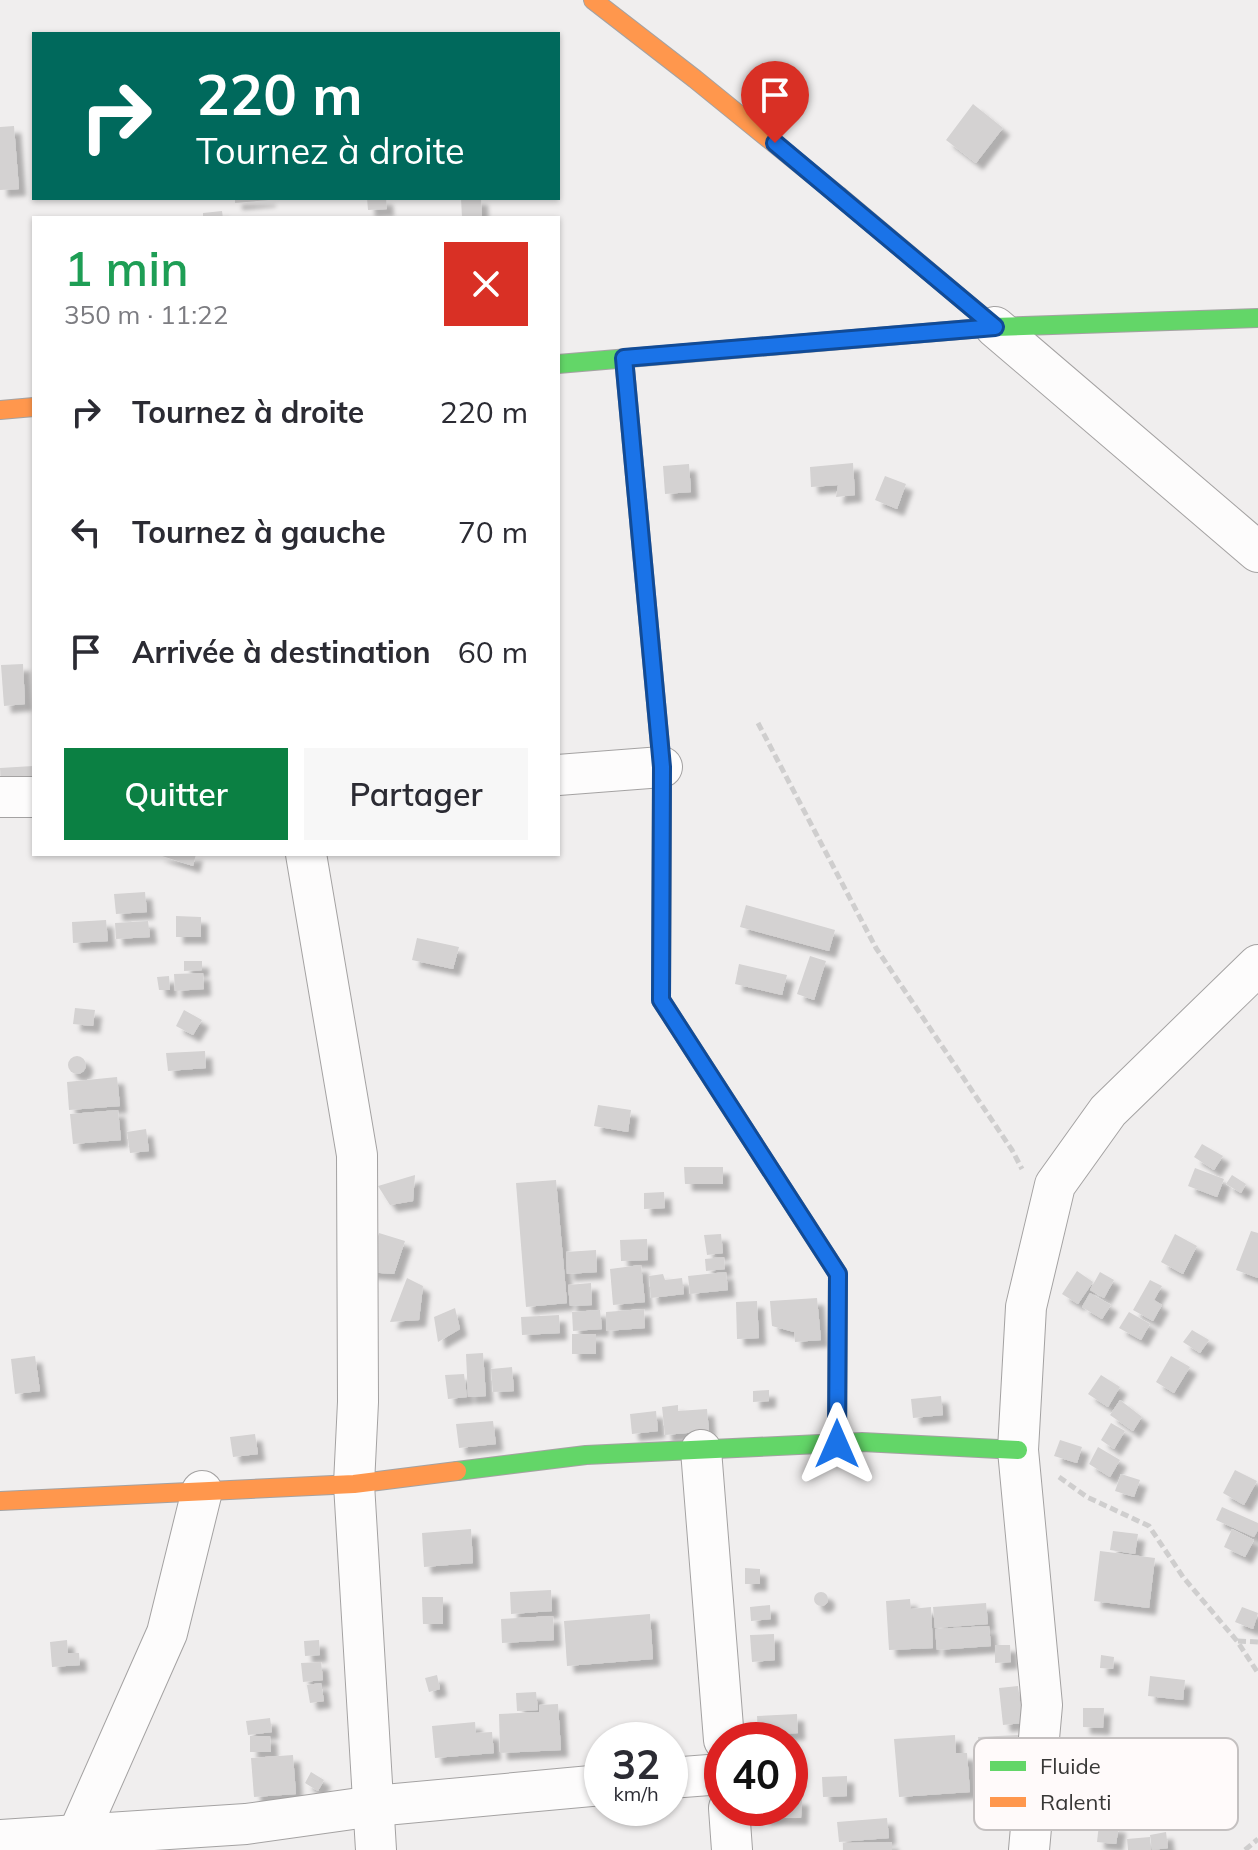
<!DOCTYPE html>
<html lang="fr">
<meta charset="utf-8">
<style>
body{margin:0;font-family:Mulish,sans-serif;background:#f7f7f7;color:#2b2b33;height:100vh;display:flex;flex-direction:column;font-size:30px;white-space:nowrap}
*{box-sizing:border-box;margin:0}
p{font-size:26px;color:#7c7c81}
.icon{flex:none;width:44px;height:44px;fill:none;stroke:currentColor;stroke-width:2;stroke-linecap:round;stroke-linejoin:round}
.map{position:relative;flex:1;overflow:hidden}
.side{position:absolute;left:32px;top:216px;width:528px;height:640px;display:flex;flex-direction:column;background:#fff;border-radius:0px;box-shadow:0 2px 6px #0004}
.side>*{flex:none}
.top-card{position:absolute;left:32px;top:32px;width:528px;height:168px;border-radius:0px;box-shadow:0 2px 6px #0004;background:#00695c;color:#fff;overflow:hidden}
.speed{position:absolute;left:584px;top:1722px;display:flex;gap:16px;font-size:40px;font-weight:700;text-align:center}
.speed>*{display:grid;place-content:center;width:104px;height:104px;border-radius:50%;background:#fff;box-shadow:0 2px 6px #0004;line-height:1}
.speed small{font-size:20px;font-weight:400}
.speed .limit{border:12px solid #d22;background:#fff;color:#111}
.pin{position:absolute;display:grid;place-items:center;width:68px;height:68px;color:#fff;margin:-82px -34px;border-radius:50% 50% 50% 0;rotate:-45deg;box-shadow:0 0 8px #0007}
.pin .icon{rotate:45deg}
.me{position:absolute;width:88px;margin:-44px;rotate:0deg;stroke-linejoin:round;filter:drop-shadow(0 0 6px #0008)}
.turn{display:flex;align-items:center;gap:28px;height:168px;padding:0 32px;font-size:36px}
.turn .icon{width:104px;height:104px;stroke-width:2.5}
.turn b{display:block;font-size:56px;line-height:68px}
.round{display:grid;place-items:center;flex:none;width:84px;height:84px;border-radius:0px;background:#f7f7f7}
.overview{display:flex;align-items:center;justify-content:space-between;height:136px;padding:0 32px}
h1{font-size:48px;font-weight:600;line-height:60px;color:#1e9e55}
.primary-button{display:flex;gap:16px;margin-top:auto;padding:16px 32px}
.primary-button a{flex:1;height:92px;border-radius:0px;background:#0b8043;color:#fff;font-size:32px;font-weight:600;line-height:92px;text-align:center}
.primary-button a+a{background:#f7f7f7;color:#2b2b33}
ul{padding:0;list-style:none}
li{display:flex;align-items:center;gap:24px;height:120px;padding:0 32px}
li div{flex:1}
li b{display:block;font-size:30px}
li em{font-style:normal}
.map>svg:first-child{display:block}
</style>
<div class="map">
<svg width="1258" height="1850" viewBox="0 0 1258 1850">
<defs>
<filter id="shadow"><feDropShadow dx="7" dy="7" stdDeviation="2" flood-color="#0004"/></filter>
</defs>
<rect width="100%" height="100%" fill="#f0eeee"/>
<g fill="#d4d2d2" filter="url(#shadow)">
<polygon points="973,104 1003,128 976,163 946,140"/>
<polygon points="14,126 19,189 0,190 0,127"/>
<polygon points="235,198 269,198 269,200 235,203"/>
<polygon points="367,198 386,198 387,209 368,210"/>
<polygon points="461,198 481,198 482,218 462,218"/>
<polygon points="222,211 223,218 203,218 203,213"/>
<polygon points="853,463 855,495 836,497 838,485 811,487 810,467"/>
<polygon points="689,464 691,492 665,494 663,466"/>
<polygon points="885,476 906,484 897,509 875,500"/>
<polygon points="23,664 25,704 4,706 1,665"/>
<polygon points="33,766 34,785 1,786 0,768"/>
<polygon points="156,854 196,854 193,866"/>
<polygon points="145,892 147,912 116,914 114,894"/>
<polygon points="746,905 835,930 829,951 740,927"/>
<polygon points="176,916 201,917 201,937 176,937"/>
<polygon points="106,920 108,941 73,943 72,922"/>
<polygon points="148,921 150,937 116,939 115,923"/>
<polygon points="417,938 459,947 453,969 412,960"/>
<polygon points="810,956 826,961 814,1000 797,994"/>
<polygon points="184,961 202,961 202,970 184,971"/>
<polygon points="739,964 787,975 782,995 735,984"/>
<polygon points="203,973 204,989 175,991 174,974"/>
<polygon points="169,976 170,990 159,990 157,977"/>
<polygon points="75,1008 95,1010 93,1026 73,1024"/>
<polygon points="184,1010 202,1020 193,1035 176,1026"/>
<polygon points="205,1051 206,1068 168,1071 166,1053"/>
<circle cx="77" cy="1065" r="9"/>
<polygon points="117,1077 120,1106 69,1110 67,1082"/>
<polygon points="598,1105 631,1110 628,1132 594,1126"/>
<polygon points="118,1110 121,1140 73,1144 70,1114"/>
<polygon points="146,1129 149,1151 130,1153 127,1132"/>
<polygon points="1202,1144 1223,1156 1214,1170 1194,1157"/>
<polygon points="684,1167 723,1167 723,1184 685,1184"/>
<polygon points="1195,1168 1224,1179 1217,1197 1188,1186"/>
<polygon points="415,1175 413,1201 390,1205 378,1186"/>
<polygon points="1232,1175 1246,1184 1241,1193 1226,1184"/>
<polygon points="556,1180 567,1303 526,1307 516,1183"/>
<polygon points="664,1192 665,1208 644,1209 644,1193"/>
<polygon points="1251,1231 1258,1233 1258,1278 1236,1270"/>
<polygon points="379,1233 405,1241 394,1274 367,1272"/>
<polygon points="721,1234 723,1253 707,1255 704,1235"/>
<polygon points="1175,1234 1197,1246 1183,1274 1161,1262"/>
<polygon points="647,1239 648,1260 621,1261 620,1240"/>
<polygon points="596,1250 597,1272 567,1274 566,1252"/>
<polygon points="724,1257 725,1269 706,1271 705,1259"/>
<polygon points="641,1265 645,1302 613,1305 610,1269"/>
<polygon points="1077,1271 1093,1282 1078,1304 1062,1294"/>
<polygon points="726,1272 728,1290 690,1294 688,1276"/>
<polygon points="1100,1272 1114,1280 1104,1298 1090,1290"/>
<polygon points="663,1274 665,1280 682,1278 684,1294 651,1298 649,1276"/>
<polygon points="407,1278 423,1286 419,1320 390,1322"/>
<polygon points="1150,1280 1162,1286 1154,1300 1162,1305 1153,1321 1133,1310"/>
<polygon points="591,1283 592,1305 570,1306 568,1285"/>
<polygon points="1090,1293 1111,1305 1102,1319 1082,1307"/>
<polygon points="817,1298 821,1340 795,1342 794,1332 772,1326 770,1301"/>
<polygon points="757,1301 759,1338 737,1339 736,1302"/>
<polygon points="455,1308 460,1329 438,1342 434,1317"/>
<polygon points="644,1309 645,1328 606,1331 606,1312"/>
<polygon points="600,1310 602,1329 573,1331 572,1312"/>
<polygon points="1129,1312 1150,1324 1141,1340 1119,1328"/>
<polygon points="559,1315 560,1333 522,1335 521,1317"/>
<polygon points="1192,1330 1209,1340 1200,1353 1183,1342"/>
<rect x="572" y="1334" width="24" height="20"/>
<polygon points="483,1353 486,1396 468,1397 466,1354"/>
<polygon points="35,1356 40,1391 15,1394 11,1359"/>
<polygon points="1171,1356 1190,1367 1174,1393 1156,1382"/>
<polygon points="512,1367 514,1391 493,1392 491,1369"/>
<polygon points="464,1374 467,1397 448,1399 445,1375"/>
<polygon points="1101,1375 1120,1387 1108,1407 1088,1394"/>
<polygon points="769,1390 769,1401 753,1402 753,1391"/>
<polygon points="941,1396 943,1415 913,1418 911,1399"/>
<polygon points="1120,1400 1142,1417 1133,1431 1110,1415"/>
<polygon points="678,1405 678,1411 707,1409 709,1431 665,1435 662,1407"/>
<polygon points="656,1411 658,1431 632,1434 630,1414"/>
<polygon points="493,1421 496,1444 459,1448 456,1424"/>
<polygon points="1111,1423 1125,1431 1114,1449 1101,1440"/>
<polygon points="255,1434 258,1454 233,1457 230,1437"/>
<polygon points="1060,1440 1082,1447 1077,1463 1054,1456"/>
<polygon points="1098,1447 1120,1460 1110,1477 1089,1464"/>
<polygon points="1235,1470 1257,1481 1244,1505 1223,1493"/>
<polygon points="1121,1474 1140,1480 1134,1497 1115,1491"/>
<polygon points="1222,1507 1258,1523 1258,1530 1254,1537 1216,1520"/>
<polygon points="471,1529 473,1563 424,1567 422,1533"/>
<polygon points="1232,1529 1254,1540 1245,1557 1224,1547"/>
<polygon points="1113,1531 1138,1534 1135,1554 1110,1550"/>
<polygon points="1100,1551 1155,1558 1149,1608 1094,1601"/>
<polygon points="745,1568 760,1569 760,1584 745,1584"/>
<polygon points="551,1590 552,1611 511,1614 510,1592"/>
<circle cx="821" cy="1599" r="7"/>
<polygon points="422,1597 443,1597 443,1624 423,1624"/>
<polygon points="910,1599 911,1609 931,1607 933,1648 889,1650 886,1601"/>
<polygon points="986,1603 988,1624 935,1628 933,1607"/>
<polygon points="770,1605 771,1619 751,1621 750,1607"/>
<polygon points="1242,1607 1258,1613 1253,1629 1235,1622"/>
<polygon points="650,1614 653,1659 567,1666 564,1621"/>
<polygon points="553,1616 554,1640 502,1643 501,1619"/>
<polygon points="989,1626 991,1646 937,1650 935,1629"/>
<polygon points="774,1634 775,1660 752,1662 750,1635"/>
<polygon points="67,1640 68,1653 79,1653 80,1665 52,1667 50,1642"/>
<polygon points="319,1640 320,1655 305,1656 304,1641"/>
<polygon points="995,1645 1010,1645 1011,1662 995,1663"/>
<polygon points="1101,1655 1114,1657 1113,1669 1100,1668"/>
<polygon points="321,1662 323,1680 303,1682 301,1663"/>
<polygon points="437,1675 440,1689 429,1692 425,1678"/>
<polygon points="1150,1676 1185,1680 1183,1700 1148,1696"/>
<polygon points="321,1683 324,1701 310,1703 307,1685"/>
<polygon points="1018,1686 1023,1723 1003,1725 999,1688"/>
<polygon points="536,1692 538,1710 517,1711 516,1693"/>
<polygon points="558,1704 561,1750 500,1753 499,1714 539,1712 539,1705"/>
<polygon points="1083,1708 1104,1708 1103,1728 1083,1727"/>
<polygon points="797,1714 798,1733 758,1735 757,1716"/>
<polygon points="270,1718 272,1732 248,1735 246,1721"/>
<polygon points="475,1722 476,1733 492,1732 494,1753 435,1758 432,1726"/>
<polygon points="955,1735 956,1753 967,1753 970,1792 899,1797 894,1739"/>
<polygon points="1020,1735 1021,1757 1001,1758 1001,1747 979,1749 978,1737"/>
<polygon points="250,1736 270,1736 271,1752 250,1752"/>
<polygon points="293,1755 296,1794 254,1797 251,1758"/>
<polygon points="311,1772 324,1780 318,1791 305,1783"/>
<polygon points="847,1776 847,1796 823,1797 822,1777"/>
<polygon points="790,1798 802,1798 801,1818 763,1818 763,1808 790,1808"/>
<polygon points="887,1818 889,1838 839,1842 837,1822"/>
<polygon points="1099,1824 1119,1826 1116,1844 1097,1842"/>
<polygon points="1166,1832 1168,1848 1152,1850 1150,1835"/>
<polygon points="1150,1837 1151,1850 1128,1850 1127,1839"/>
<polygon points="892,1842 892,1850 843,1850 843,1843"/>
</g>
<g fill="none" stroke-linecap="round" stroke-linejoin="round">
<defs>
<g id="street">
<polyline points="995,327 1258,552"/>
<polyline points="558,775 662,767"/>
<polyline points="0,797 34,797"/>
<polyline points="306,854 357,1155 358,1402 354,1484 376,1850"/>
<polyline points="701,1450 724,1740"/>
<polyline points="670,1778 722,1774"/>
<polyline points="729,1808 732,1850"/>
<polyline points="0,1840 246,1824 374,1806 602,1785"/>
<polyline points="71,1850 167,1633 202,1491"/>
<polyline points="1029,1850 1042,1705 1018,1450 1026,1307 1055,1185 1108,1111 1258,965"/>
</g>
<g id="fast">
<polyline points="839,196 995,327"/>
<polyline points="558,364 995,327 1258,318"/>
<polyline points="662,794 661,1000 838,1274 837,1444"/>
<polyline points="457,1471 586,1455 862,1442 1018,1450"/>
</g>
<g id="slow">
<polyline points="593,0 695,79 839,196"/>
<polyline points="624,358 662,767 662,794"/>
<polyline points="0,410 34,407"/>
<polyline points="0,1501 354,1484 457,1471"/>
</g>
</defs>
<use href="#street" stroke="#a4a2a2" stroke-width="42"/>
<use href="#fast" stroke="#a4a2a2" stroke-width="20"/>
<use href="#slow" stroke="#a4a2a2" stroke-width="20"/>
<g stroke="#cfcece" stroke-width="5" stroke-dasharray="8 4" stroke-linecap="butt">
<polyline points="758,723 876,948 1012,1150 1022,1169"/>
<polyline points="1059,1477 1087,1497 1149,1526 1183,1577 1237,1641 1258,1673"/>
<polyline points="1238,1641 1258,1642"/>
<polyline points="1245,1850 1258,1839"/>
</g>
<use href="#street" stroke="#fdfcfc" stroke-width="40"/>
<use href="#fast" stroke="#63d668" stroke-width="18"/>
<use href="#slow" stroke="#ff974d" stroke-width="18"/>
</g>
<g fill="none" stroke-linecap="round" stroke-linejoin="round">
<defs>
<polyline id="route" points="775,143 995,327 624,358 662,767 661,1000 838,1274 837,1444"/>
</defs>
<use href="#route" stroke="#114b97" stroke-width="20"/>
<use href="#route" stroke="#1a73e8" stroke-width="14"/>
</g>
<rect x="974" y="1738" width="264" height="92" rx="12" fill="#fffafa" stroke="#c4c0c0" stroke-width="2"/>
<rect x="990" y="1761" width="36" height="10" fill="#63d668"/>
<rect x="990" y="1797" width="36" height="10" fill="#ff974d"/>
<g font-size="22" fill="#393837">
<text x="1040" y="1774">Fluide</text>
<text x="1040" y="1810">Ralenti</text>
</g>
</svg>
<div class="speed"><div>32<small>km/h</small></div><div class="limit">40</div></div>
<div class="pin" style="left:775px;top:143px;background:#d93025"><svg class="icon" aria-label="arrive" viewBox="0 0 24 24"><path d="M6 21V4h12l-3 4 3 4H6"/></svg></div>
<svg class="me" style="left:837px;top:1444px" viewBox="-20 -20 40 40"><path d="M0-17L14 15 0 8-14 15z" fill="#1a73e8" stroke="#fff" stroke-width="4"/></svg>
<div class="top-card">
<div class="turn"><svg class="icon" aria-label="right" viewBox="0 0 24 24"><path d="M7 20v-9h11M14 6l5 5-5 5"/></svg><div><b>220 m</b>Tournez à droite</div></div>
</div>
<section class="side">
<div class="overview"><div><h1>1 min</h1><p>350 m · 11:22</p></div><a class="round" style="background:#d93025;color:#fff"><svg class="icon" aria-label="close" viewBox="0 0 24 24"><path d="M6 6l12 12M18 6L6 18"/></svg></a></div>
<ul>
<li><svg class="icon" aria-label="right" viewBox="0 0 24 24"><path d="M7 20v-9h11M14 6l5 5-5 5"/></svg><div><b>Tournez à droite</b></div><em>220 m</em></li>
<li><svg class="icon" aria-label="left" viewBox="0 0 24 24"><path d="M17 20v-9H6M10 6l-5 5 5 5"/></svg><div><b>Tournez à gauche</b></div><em>70 m</em></li>
<li><svg class="icon" aria-label="arrive" viewBox="0 0 24 24"><path d="M6 21V4h12l-3 4 3 4H6"/></svg><div><b>Arrivée à destination</b></div><em>60 m</em></li>
</ul>
<div class="primary-button"><a>Quitter</a><a>Partager</a></div>
</section>
</div>
